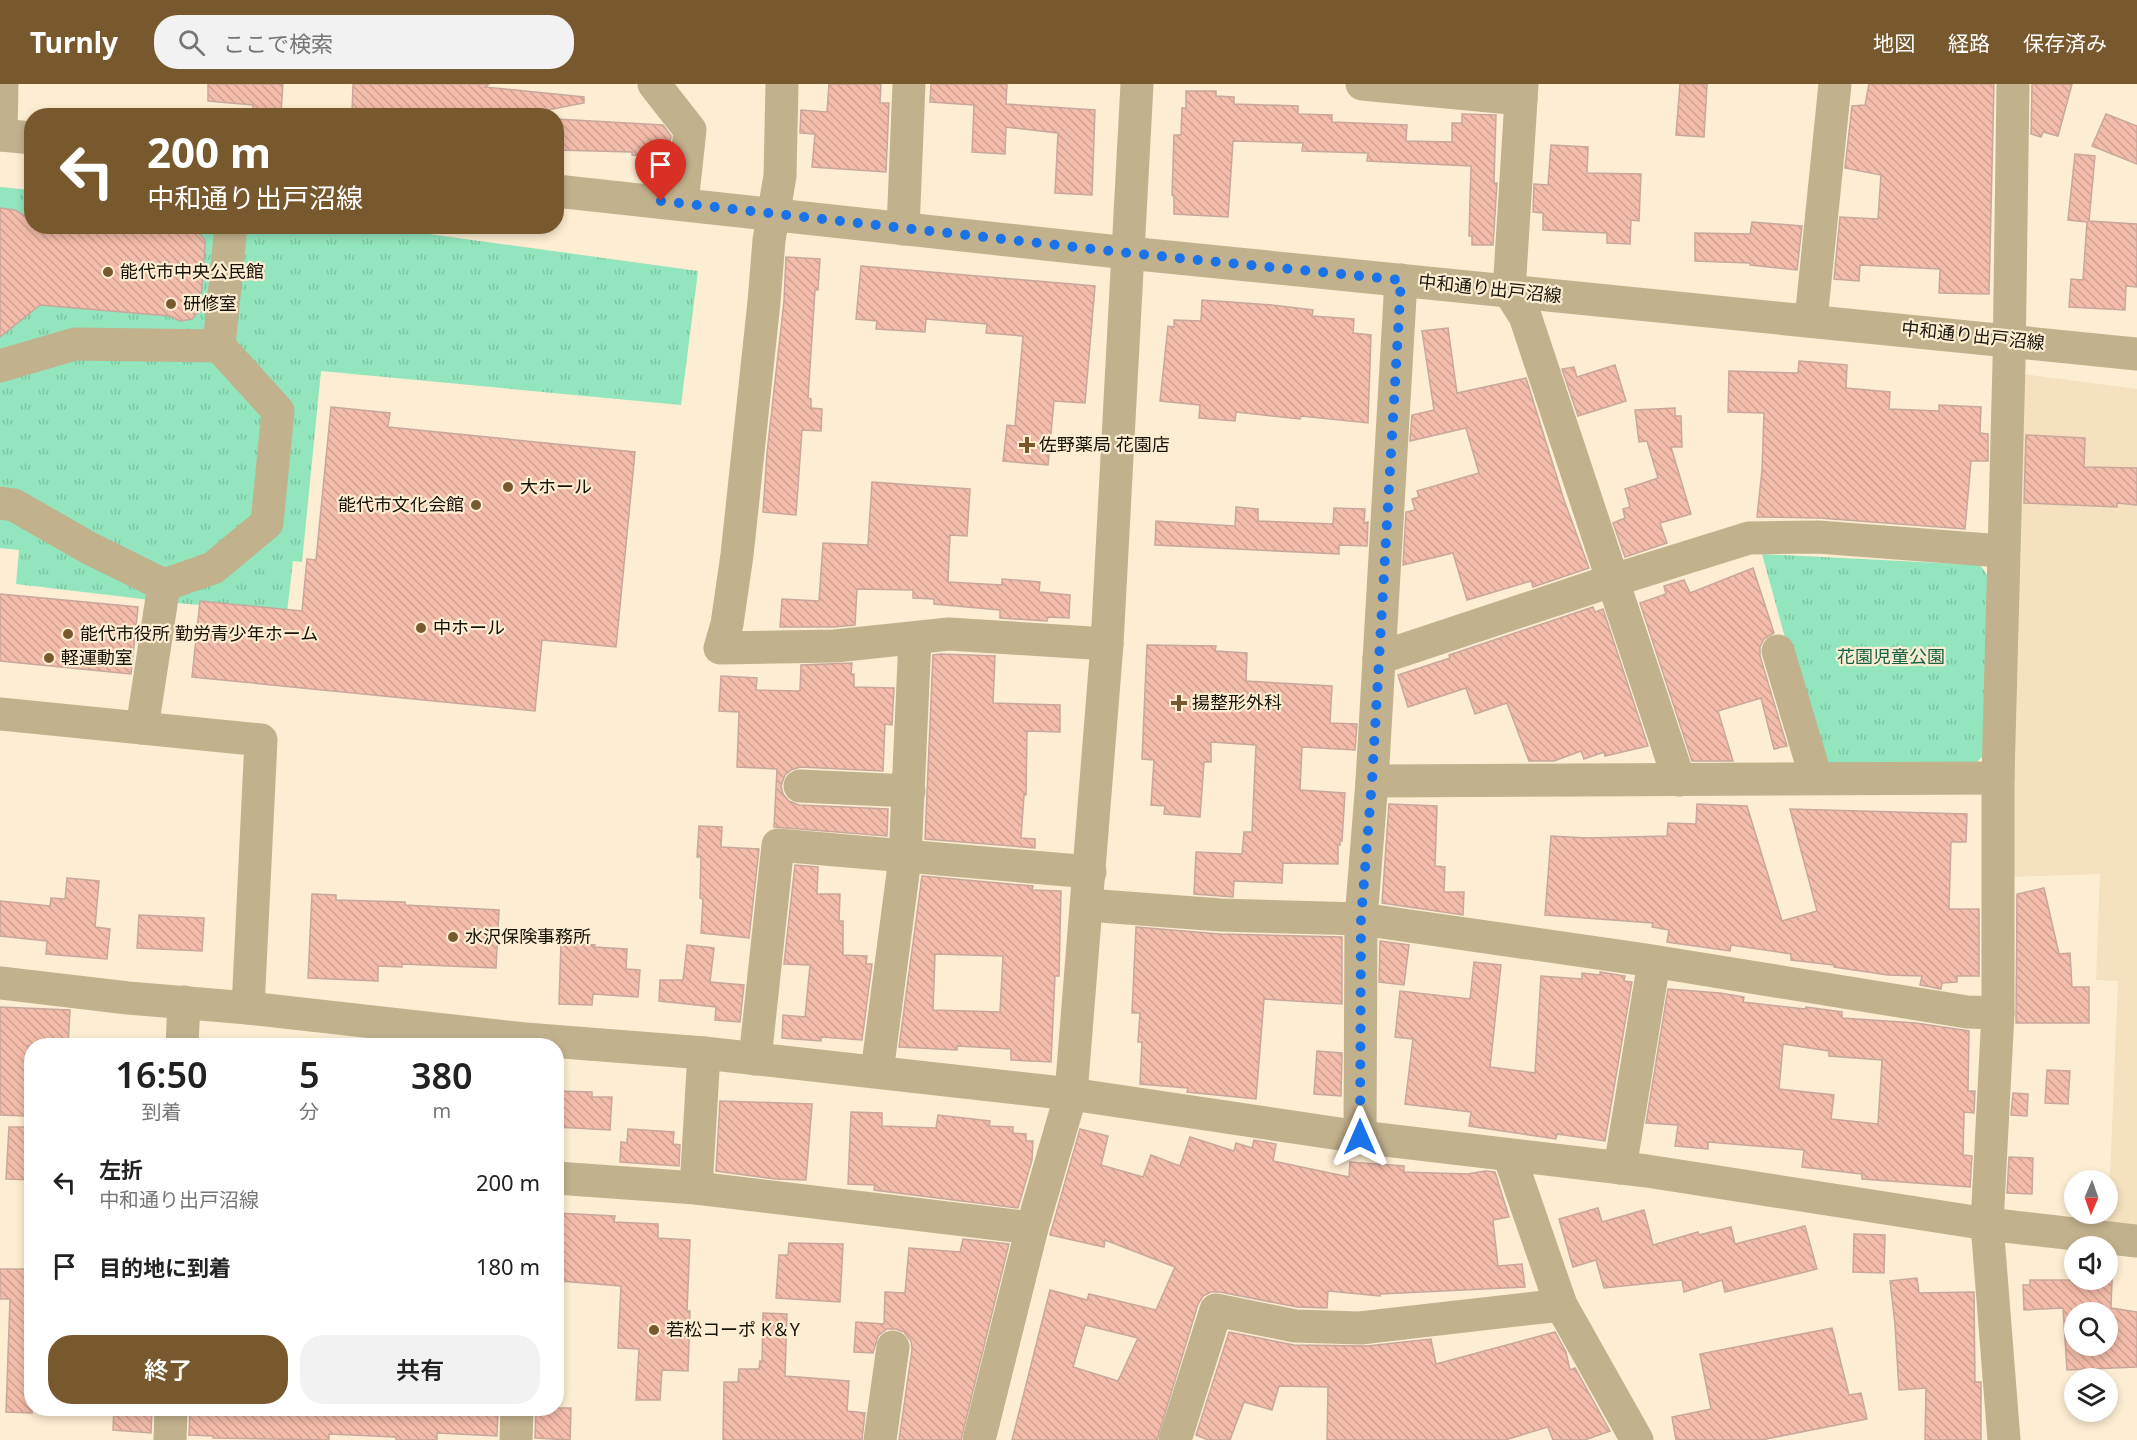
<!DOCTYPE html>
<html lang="ja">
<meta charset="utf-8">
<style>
body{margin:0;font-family:"Noto Sans","Noto Sans JP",sans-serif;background:#f2f2f2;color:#222;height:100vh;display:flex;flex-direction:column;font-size:22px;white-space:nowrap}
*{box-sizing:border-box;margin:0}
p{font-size:20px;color:#767676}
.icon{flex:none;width:33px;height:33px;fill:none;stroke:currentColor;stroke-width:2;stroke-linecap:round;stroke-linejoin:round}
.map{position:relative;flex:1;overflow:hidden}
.details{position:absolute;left:24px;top:954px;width:540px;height:378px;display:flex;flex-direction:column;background:#fff;border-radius:24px;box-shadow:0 3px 9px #0003}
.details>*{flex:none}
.top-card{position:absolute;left:24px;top:24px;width:540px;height:126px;border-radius:24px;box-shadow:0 3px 9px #0003;background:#78592e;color:#fff;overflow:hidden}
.needle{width:39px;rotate:182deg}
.fabs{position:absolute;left:2064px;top:1086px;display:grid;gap:12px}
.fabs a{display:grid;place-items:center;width:54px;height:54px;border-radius:50%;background:#fff;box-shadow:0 3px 9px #0003;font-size:30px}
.pin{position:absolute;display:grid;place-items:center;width:51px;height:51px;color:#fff;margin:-62px -26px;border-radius:50% 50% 50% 0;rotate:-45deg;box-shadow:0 0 6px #0007}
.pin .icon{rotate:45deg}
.me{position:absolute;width:66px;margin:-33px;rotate:0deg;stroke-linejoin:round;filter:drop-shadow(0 0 4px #0008)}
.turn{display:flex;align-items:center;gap:21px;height:126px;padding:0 24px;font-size:27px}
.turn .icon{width:78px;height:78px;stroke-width:2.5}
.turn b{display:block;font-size:42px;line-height:51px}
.eta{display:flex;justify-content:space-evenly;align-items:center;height:102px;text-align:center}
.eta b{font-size:36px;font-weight:600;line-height:42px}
.primary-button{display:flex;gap:12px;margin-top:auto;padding:12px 24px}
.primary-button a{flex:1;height:69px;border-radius:24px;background:#78592e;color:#fff;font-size:24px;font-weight:600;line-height:69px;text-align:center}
.primary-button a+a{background:#f2f2f2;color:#222}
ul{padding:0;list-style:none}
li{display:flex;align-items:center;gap:18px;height:84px;padding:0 24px}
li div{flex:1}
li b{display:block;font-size:22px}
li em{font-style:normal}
header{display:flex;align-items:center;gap:36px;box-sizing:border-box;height:84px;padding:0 30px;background:#78592e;color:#fff}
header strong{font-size:28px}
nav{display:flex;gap:33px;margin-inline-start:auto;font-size:21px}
.search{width:420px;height:54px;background:#f2f2f2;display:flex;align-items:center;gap:15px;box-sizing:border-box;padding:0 21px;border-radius:24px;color:#767676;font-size:22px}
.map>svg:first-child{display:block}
</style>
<header>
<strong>Turnly</strong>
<div class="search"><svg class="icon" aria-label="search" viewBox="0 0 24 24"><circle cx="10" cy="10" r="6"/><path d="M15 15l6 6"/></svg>ここで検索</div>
<nav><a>地図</a><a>経路</a><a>保存済み</a></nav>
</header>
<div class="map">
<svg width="2137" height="1356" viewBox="0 0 2137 1356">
<defs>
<pattern id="park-tufts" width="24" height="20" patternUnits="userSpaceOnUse" patternTransform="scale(1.5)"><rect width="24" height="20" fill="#92e5bc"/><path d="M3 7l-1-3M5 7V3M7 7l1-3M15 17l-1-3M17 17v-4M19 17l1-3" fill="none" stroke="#7dc4a0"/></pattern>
<pattern id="building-back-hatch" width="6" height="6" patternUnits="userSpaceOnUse" patternTransform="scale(1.5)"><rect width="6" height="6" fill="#f4bcaa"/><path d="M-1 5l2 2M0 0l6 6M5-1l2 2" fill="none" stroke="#d0a191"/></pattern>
</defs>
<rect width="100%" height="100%" fill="#fdedd2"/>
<polygon fill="#f5e1bf" points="2023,290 2137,305 2137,1145 2108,1143 2118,897 2096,896 2100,790 2004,793"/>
<g fill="url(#park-tufts)">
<polygon points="0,103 31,106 32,142 371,142 698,187 681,321 321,287 302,478 293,477 287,528 176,519 16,500 19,466 0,464"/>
<polygon points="1762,470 1980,481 1990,495 1983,672 1971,684 1820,681"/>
</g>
<g fill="url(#building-back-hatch)" stroke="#c8a89d" stroke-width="1.5" fill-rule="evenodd">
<polygon points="208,0 283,0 281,28 253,26 253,21 208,17"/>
<polygon points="353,0 489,0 485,3 584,13 584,19 537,28 537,32 383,32 352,30"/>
<polygon points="829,0 881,0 880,19 889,19 886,88 812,83 815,50 800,49 801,26 827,28"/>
<polygon points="931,0 1007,0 1006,20 1095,26 1092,111 1055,109 1058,49 1006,43 1005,70 972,68 974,21 930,18"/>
<polygon points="1680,0 1707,0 1704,53 1676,51"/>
<polygon points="1869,0 1994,0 1989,210 1939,209 1940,185 1860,181 1859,197 1834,195 1840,133 1878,135 1881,91 1845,84 1852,22 1865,21"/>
<polygon points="2032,0 2072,0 2058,52 2043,48 2041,53 2031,50"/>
<polygon points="1186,7 1216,7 1216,12 1234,13 1234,20 1298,22 1298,30 1332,31 1332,38 1407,41 1406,57 1452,58 1452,39 1462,39 1462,30 1496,31 1494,99 1497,99 1493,161 1472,161 1472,152 1469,152 1471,82 1367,77 1368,69 1302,67 1303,59 1233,57 1228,133 1174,130 1174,112 1172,111 1174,51 1181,51 1182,24 1186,24"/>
<polygon points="2106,30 2137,42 2137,80 2092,62"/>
<polygon points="556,35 663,41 671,52 668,73 632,71 632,68 556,66"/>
<polygon points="1551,61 1588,63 1587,89 1641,90 1639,137 1631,136 1630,160 1607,159 1607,149 1543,146 1543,129 1533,128 1534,100 1548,101"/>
<polygon points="2075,70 2095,72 2089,137 2137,140 2137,203 2126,202 2125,226 2069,223 2071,195 2083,196 2087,138 2068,136"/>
<polygon points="0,124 15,126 25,132 32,132 32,142 154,142 192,145 197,147 205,156 205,162 200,226 192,235 180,237 170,232 40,221 0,253"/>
<polygon points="1752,138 1802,142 1797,186 1750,181 1750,179 1695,177 1695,149 1750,150"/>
<polygon points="786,173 820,175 818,206 815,206 808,314 811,315 811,324 822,325 821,347 802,346 796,431 763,428 767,369 784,217"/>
<polygon points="861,182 1095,202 1085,319 1054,317 1048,381 1003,377 1007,341 1015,342 1023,252 986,249 987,240 926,235 925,248 876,245 877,237 856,235"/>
<polygon points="1202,216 1272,221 1313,226 1312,232 1354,235 1353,249 1371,251 1368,339 1301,332 1300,335 1236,328 1235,337 1199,334 1200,321 1160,317 1168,242 1174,243 1174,236 1201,237"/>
<polygon points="1448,244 1457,309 1526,294 1564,416 1589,484 1533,503 1531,497 1467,516 1453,469 1403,481 1406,428 1415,426 1412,415 1419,413 1417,407 1479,389 1466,344 1410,357 1412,331 1434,326 1422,247"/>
<polygon points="1799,277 1847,281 1846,304 1890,308 1889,325 1939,327 1939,321 1981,323 1980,349 1988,350 1988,377 1971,377 1965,445 1819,434 1757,433 1762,386 1764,329 1728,328 1729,287 1798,289"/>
<polygon points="1615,281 1626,317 1578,332 1562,285 1574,283 1577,293"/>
<polygon points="331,323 390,329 388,343 635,368 616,563 542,556 535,627 192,593 200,517 302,527 307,475 316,476"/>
<polygon points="1675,324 1675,332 1681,332 1682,363 1671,363 1691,430 1660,439 1667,459 1625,473 1613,439 1625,434 1623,425 1630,423 1625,405 1658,394 1647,357 1639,358 1635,326"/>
<polygon points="2026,351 2085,354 2084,383 2137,384 2137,421 2117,419 2117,423 2024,419"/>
<polygon points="872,398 970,405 967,452 950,451 948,498 1002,501 1002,495 1040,498 1039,508 1070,511 1069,534 1048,533 1047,537 1000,534 1000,526 934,520 934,515 913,514 913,506 857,505 855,541 834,543 780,543 782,515 819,517 823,459 868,461"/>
<polygon points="1236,423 1258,425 1258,437 1333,440 1334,424 1365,425 1364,439 1368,438 1367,462 1339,461 1339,470 1155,461 1156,437 1235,442"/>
<polygon points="1753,484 1774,549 1764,555 1760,563 1760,572 1787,662 1774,665 1761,614 1718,627 1733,677 1692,677 1640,519 1666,510 1664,502 1684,496 1690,509"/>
<polygon points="0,510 138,523 131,590 0,577"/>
<polygon points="1593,523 1595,528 1603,525 1648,662 1605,672 1604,668 1584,675 1581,667 1554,677 1529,677 1507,619 1475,630 1466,604 1408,623 1398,591 1450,574 1449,571"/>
<polygon points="1147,561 1216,562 1215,567 1247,569 1246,597 1332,602 1330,639 1357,640 1355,666 1302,663 1300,706 1345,709 1342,757 1340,757 1340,761 1338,761 1338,780 1283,779 1282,799 1234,797 1233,813 1194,810 1196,768 1242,770 1244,748 1252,748 1256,661 1211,658 1211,678 1204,678 1200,733 1164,730 1165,722 1151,721 1154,676 1142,675"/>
<polygon points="941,570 995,572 993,619 1060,621 1060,648 1027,647 1026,711 1024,711 1021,754 1035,755 1035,764 925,755 933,571"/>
<polygon points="852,579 851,590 854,590 854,603 894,604 892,641 885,640 883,687 800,683 791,686 785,691 781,702 783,710 789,717 799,721 888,725 887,752 774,743 777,685 737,683 739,628 719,627 721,592 757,594 756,606 800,607 801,581"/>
<polygon points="1389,720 1437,722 1435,782 1445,783 1444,808 1464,808 1463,831 1382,819"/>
<polygon points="1697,720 1747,722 1782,837 1817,827 1790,725 1967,730 1966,758 1951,758 1949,825 1979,825 1979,892 1957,892 1957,898 1942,899 1941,905 1920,901 1922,892 1888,891 1834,883 1834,881 1791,876 1791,870 1731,861 1730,867 1667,858 1669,846 1652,843 1653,839 1545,831 1551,752 1587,754 1667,752 1668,739 1696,740"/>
<polygon points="699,742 722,743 721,763 759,765 749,854 701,849 703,815 700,814 701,773 697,773"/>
<polygon points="795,781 818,783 817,810 840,810 839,837 843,837 843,871 867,872 866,880 872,880 862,956 821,953 821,957 782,954 783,931 805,933 810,881 784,880"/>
<path d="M922 792 1033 802 1032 806 1061 807 1059 892H1055L1051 978 1011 976V965L957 962V966L899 963ZM935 870 1003 872 1000 928 933 926Z"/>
<polygon points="67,794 99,797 95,843 110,845 107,875 46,870 47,857 0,852 0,817 50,822 51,814 65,815"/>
<polygon points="2044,804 2059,870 2070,869 2072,903 2089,903 2089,939 2016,939 2017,810"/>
<polygon points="312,810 336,811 336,816 405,818 405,821 499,826 496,884 402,880 402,883 378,882 378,897 308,894"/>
<polygon points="139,831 204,834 202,867 137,864"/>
<polygon points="1136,843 1220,850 1342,853 1342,920 1264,915 1256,1015 1187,1008 1188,1004 1140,1000 1142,958 1138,958 1140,929 1132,929"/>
<polygon points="1380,857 1409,861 1404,901 1379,898"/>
<polygon points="561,859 595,861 594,863 627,865 626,885 640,886 638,913 593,910 592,921 559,920"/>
<polygon points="687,861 714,864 710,898 744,901 740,938 715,936 716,923 659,917 660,896 683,896"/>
<polygon points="1474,878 1501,881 1490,983 1535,989 1541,892 1582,895 1582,889 1600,891 1600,888 1625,892 1624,897 1632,898 1605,1057 1557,1050 1556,1055 1469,1042 1471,1028 1405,1020 1413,955 1395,953 1400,907 1470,915"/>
<path d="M1668 905 1720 909 1744 913 1743 918 1805 925 1806 923 1842 928V934L1916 939 1969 947 1968 1007H1975L1974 1029 1964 1028 1963 1071 1972 1072 1970 1103 1862 1095V1090L1802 1083 1804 1066 1708 1058V1065L1675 1062 1678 1041 1646 1039ZM1783 960 1829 967V972L1882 976 1878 1040 1831 1035 1834 1011 1779 1005Z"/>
<polygon points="0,923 70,926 68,962 28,962 26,1032 0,1031"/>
<polygon points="1317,967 1342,969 1341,1012 1314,1010"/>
<polygon points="2047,986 2070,987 2068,1020 2045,1019"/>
<polygon points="556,1007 592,1008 592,1013 612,1013 610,1046 556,1043"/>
<polygon points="2013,1009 2028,1010 2027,1032 2011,1031"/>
<polygon points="720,1017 812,1020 806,1096 776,1095 716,1087"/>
<polygon points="851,1028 882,1029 882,1042 936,1044 938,1031 990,1037 989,1042 1013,1043 1013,1049 1026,1050 1026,1057 1033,1057 1032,1076 1018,1124 874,1106 875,1101 848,1100"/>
<polygon points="9,1043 32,1043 32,1096 6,1095"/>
<polygon points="628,1045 674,1048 673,1060 680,1061 679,1082 620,1078 621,1058 627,1059"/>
<path d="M1080 1045 1108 1052 1101 1081 1143 1093 1151 1071 1180 1082 1190 1053 1234 1067 1236 1059 1252 1064 1254 1056 1276 1060 1273 1077 1349 1093 1350 1078 1404 1082V1088L1468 1090 1485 1087 1495 1088 1509 1133 1493 1136 1498 1182 1522 1180 1525 1203 1380 1210V1212L1328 1207 1327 1224 1297 1223 1220 1208H1211L1203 1212 1198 1220 1157 1356H1012L1050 1206 1087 1216 1089 1210 1156 1226 1175 1183 1105 1156 1104 1163 1050 1151ZM1085 1241 1138 1254 1118 1297 1073 1283Z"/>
<polygon points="2009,1073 2033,1074 2032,1110 2007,1109"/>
<polygon points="1598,1124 1602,1138 1644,1126 1653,1161 1698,1148 1699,1151 1731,1143 1735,1160 1805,1142 1817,1185 1725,1208 1722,1196 1684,1208 1682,1196 1604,1204 1596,1176 1573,1183 1559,1135"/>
<polygon points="556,1129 615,1132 614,1138 658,1140 658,1154 690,1156 687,1227 690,1227 688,1287 662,1286 660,1316 636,1316 639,1265 618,1264 621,1202 560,1197 562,1167 556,1167"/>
<polygon points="1854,1150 1885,1151 1884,1189 1853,1188"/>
<polygon points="963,1155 1009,1160 961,1356 899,1356 912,1266 911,1257 904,1248 896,1245 887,1245 878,1252 873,1269 854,1268 856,1238 884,1240 885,1208 905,1209 909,1164 960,1168"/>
<polygon points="789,1159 843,1160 840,1218 776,1214 779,1171 788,1171"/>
<polygon points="0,1185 32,1185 32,1329 6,1328 10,1215 0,1215"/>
<polygon points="1917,1194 1919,1209 1974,1208 1975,1298 1981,1298 1981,1356 1925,1356 1926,1304 1899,1306 1895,1240 1890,1197"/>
<path d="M2030 1196H2112L2111 1224 2137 1228V1283L2067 1286 2063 1224 2024 1226 2023 1201H2030ZM2074 1228H2108V1262H2074Z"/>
<polygon points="763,1229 787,1230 785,1292 849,1297 847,1327 865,1329 862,1356 723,1356 724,1298 738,1298 739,1285 759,1285 760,1277 762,1278"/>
<polygon points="1832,1244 1849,1311 1861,1309 1867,1335 1761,1356 1676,1356 1672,1333 1711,1325 1700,1270"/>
<polygon points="1229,1248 1294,1261 1367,1262 1431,1255 1436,1280 1555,1248 1566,1268 1570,1286 1575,1284 1610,1347 1585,1356 1553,1356 1548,1343 1505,1356 1327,1356 1328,1303 1279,1302 1272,1326 1244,1318 1230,1356 1208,1356 1196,1351"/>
<polygon points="114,1324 152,1324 151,1349 113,1346"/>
<polygon points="190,1324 498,1324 497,1352 437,1349 437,1356 396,1356 396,1353 329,1350 329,1356 213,1354 213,1352 189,1351"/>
<polygon points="536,1324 571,1324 570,1356 535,1354"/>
</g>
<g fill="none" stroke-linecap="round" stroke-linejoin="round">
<g stroke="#c2b18d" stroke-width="33">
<polyline points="654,0 690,46 682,119"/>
<polyline points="782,0 780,92 769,156 764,218 737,471 727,540 720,564 835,562 949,550 1107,560"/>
<polyline points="1362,0 1521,15"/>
<polyline points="1522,0 1509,207 1525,232 1679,696"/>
<polyline points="0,51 32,54"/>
<polyline points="1,51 2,0"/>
<polyline points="556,107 1128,169 2137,270"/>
<polyline points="903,145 909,0"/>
<polyline points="1811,236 1835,0"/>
<polyline points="219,262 231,142"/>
<polyline points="0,282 75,260 219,262 278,327 267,439 213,484 164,501 89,464 14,421 0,419"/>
<polyline points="1778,567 1816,694"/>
<polyline points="1379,574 1614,496 1749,454 1818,453 2002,467"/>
<polyline points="0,630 261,656 248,924"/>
<polyline points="142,644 164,501"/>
<polyline points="1372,697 1998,694"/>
<polyline points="800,702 909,707"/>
<polyline points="1087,821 1221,831 1361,835 1646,876 1967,928 1998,929"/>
<polyline points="0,899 128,914 248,924 525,955 704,969 1071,1010 1360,1053 1647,1087 1987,1140 2137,1157"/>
<polyline points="182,962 184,918"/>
<polyline points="755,975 778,761 1090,788"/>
<polyline points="877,988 905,774 915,555"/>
<polyline points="1360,1053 1361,835 1372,697 1401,196"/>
<polyline points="1509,1071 1561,1221 1637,1356"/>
<polyline points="1620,1084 1654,878"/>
<polyline points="556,1094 696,1104 1032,1144"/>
<polyline points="696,1104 704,969"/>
<polyline points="170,1356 171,1324"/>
<polyline points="516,1356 517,1324"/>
<polyline points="880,1356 893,1263"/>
<polyline points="979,1356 1032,1144 1071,1010 1107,560 1137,0"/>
<polyline points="1175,1356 1216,1226 1295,1242 1360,1244 1561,1221"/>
<polyline points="2004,1356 1987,1140 1998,929 1998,694 2009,280 2013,0"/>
</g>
</g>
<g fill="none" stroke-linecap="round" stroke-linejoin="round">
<polyline stroke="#1a73e8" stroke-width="10" stroke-dasharray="0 18" points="661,117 1128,169 1401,196 1372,697 1361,835 1360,1053"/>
</g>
<g fill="#78592e" stroke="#fdedd2" stroke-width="2">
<circle cx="108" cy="188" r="6"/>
<circle cx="171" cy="220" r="6"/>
<path d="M1024 352h6v6h6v6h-6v6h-6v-6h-6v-6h6z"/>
<circle cx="508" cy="403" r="6"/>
<circle cx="476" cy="421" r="6"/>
<circle cx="421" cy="544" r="6"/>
<circle cx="68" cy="550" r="6"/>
<circle cx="49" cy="574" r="6"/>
<path d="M1176 610h6v6h6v6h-6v6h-6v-6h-6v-6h6z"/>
<circle cx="453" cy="853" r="6"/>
<circle cx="654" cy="1246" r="6"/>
</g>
<g text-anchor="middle" stroke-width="4.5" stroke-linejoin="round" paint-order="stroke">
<g font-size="18" fill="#181309" stroke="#fdedd2" text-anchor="start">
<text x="120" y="194">能代市中央公民館</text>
<text x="183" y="226">研修室</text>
<text x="1039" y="367">佐野薬局 花園店</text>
<text x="520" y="409">大ホール</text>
<text x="464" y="427" text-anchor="end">能代市文化会館</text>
<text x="433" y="550">中ホール</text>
<text x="80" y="556">能代市役所 勤労青少年ホーム</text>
<text x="61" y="580">軽運動室</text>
<text x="1192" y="625">揚整形外科</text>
<text x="465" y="859">水沢保険事務所</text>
<text x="666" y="1252">若松コーポ K＆Y</text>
</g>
<g font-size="18" fill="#181309" stroke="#fdedd2">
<text transform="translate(1490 205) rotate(6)" y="6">中和通り出戸沼線</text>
<text transform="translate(1973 252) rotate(6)" y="6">中和通り出戸沼線</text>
</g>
<g font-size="18" fill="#156143" stroke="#fdedd2">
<text x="1891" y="579">花園児童公園</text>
</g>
</g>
</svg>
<div class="fabs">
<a><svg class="needle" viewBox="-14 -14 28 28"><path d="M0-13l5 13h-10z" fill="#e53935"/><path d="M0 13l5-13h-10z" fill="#767676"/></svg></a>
<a><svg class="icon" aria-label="sound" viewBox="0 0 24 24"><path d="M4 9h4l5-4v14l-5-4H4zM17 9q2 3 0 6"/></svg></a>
<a><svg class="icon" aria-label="search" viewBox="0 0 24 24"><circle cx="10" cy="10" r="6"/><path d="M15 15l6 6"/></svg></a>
<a><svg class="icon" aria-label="layers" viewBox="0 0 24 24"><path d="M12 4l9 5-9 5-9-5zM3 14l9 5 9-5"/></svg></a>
</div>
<div class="pin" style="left:661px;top:117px;background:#d93025"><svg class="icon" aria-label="arrive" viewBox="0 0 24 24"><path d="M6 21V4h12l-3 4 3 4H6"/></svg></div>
<svg class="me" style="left:1360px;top:1053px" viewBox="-20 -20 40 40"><path d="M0-17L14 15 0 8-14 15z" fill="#1a73e8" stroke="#fff" stroke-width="4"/></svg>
<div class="top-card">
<div class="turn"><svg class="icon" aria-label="left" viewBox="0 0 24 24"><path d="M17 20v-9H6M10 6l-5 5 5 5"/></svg><div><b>200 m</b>中和通り出戸沼線</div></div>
</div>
<section class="details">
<div class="eta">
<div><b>16:50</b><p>到着</p></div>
<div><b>5</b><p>分</p></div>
<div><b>380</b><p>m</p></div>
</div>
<ul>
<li><svg class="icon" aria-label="left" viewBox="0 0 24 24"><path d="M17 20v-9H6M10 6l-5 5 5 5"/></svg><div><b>左折</b><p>中和通り出戸沼線</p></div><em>200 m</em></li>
<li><svg class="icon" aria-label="arrive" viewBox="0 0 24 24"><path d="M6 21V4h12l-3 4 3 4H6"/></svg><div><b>目的地に到着</b></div><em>180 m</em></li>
</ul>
<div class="primary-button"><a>終了</a><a>共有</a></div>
</section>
</div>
